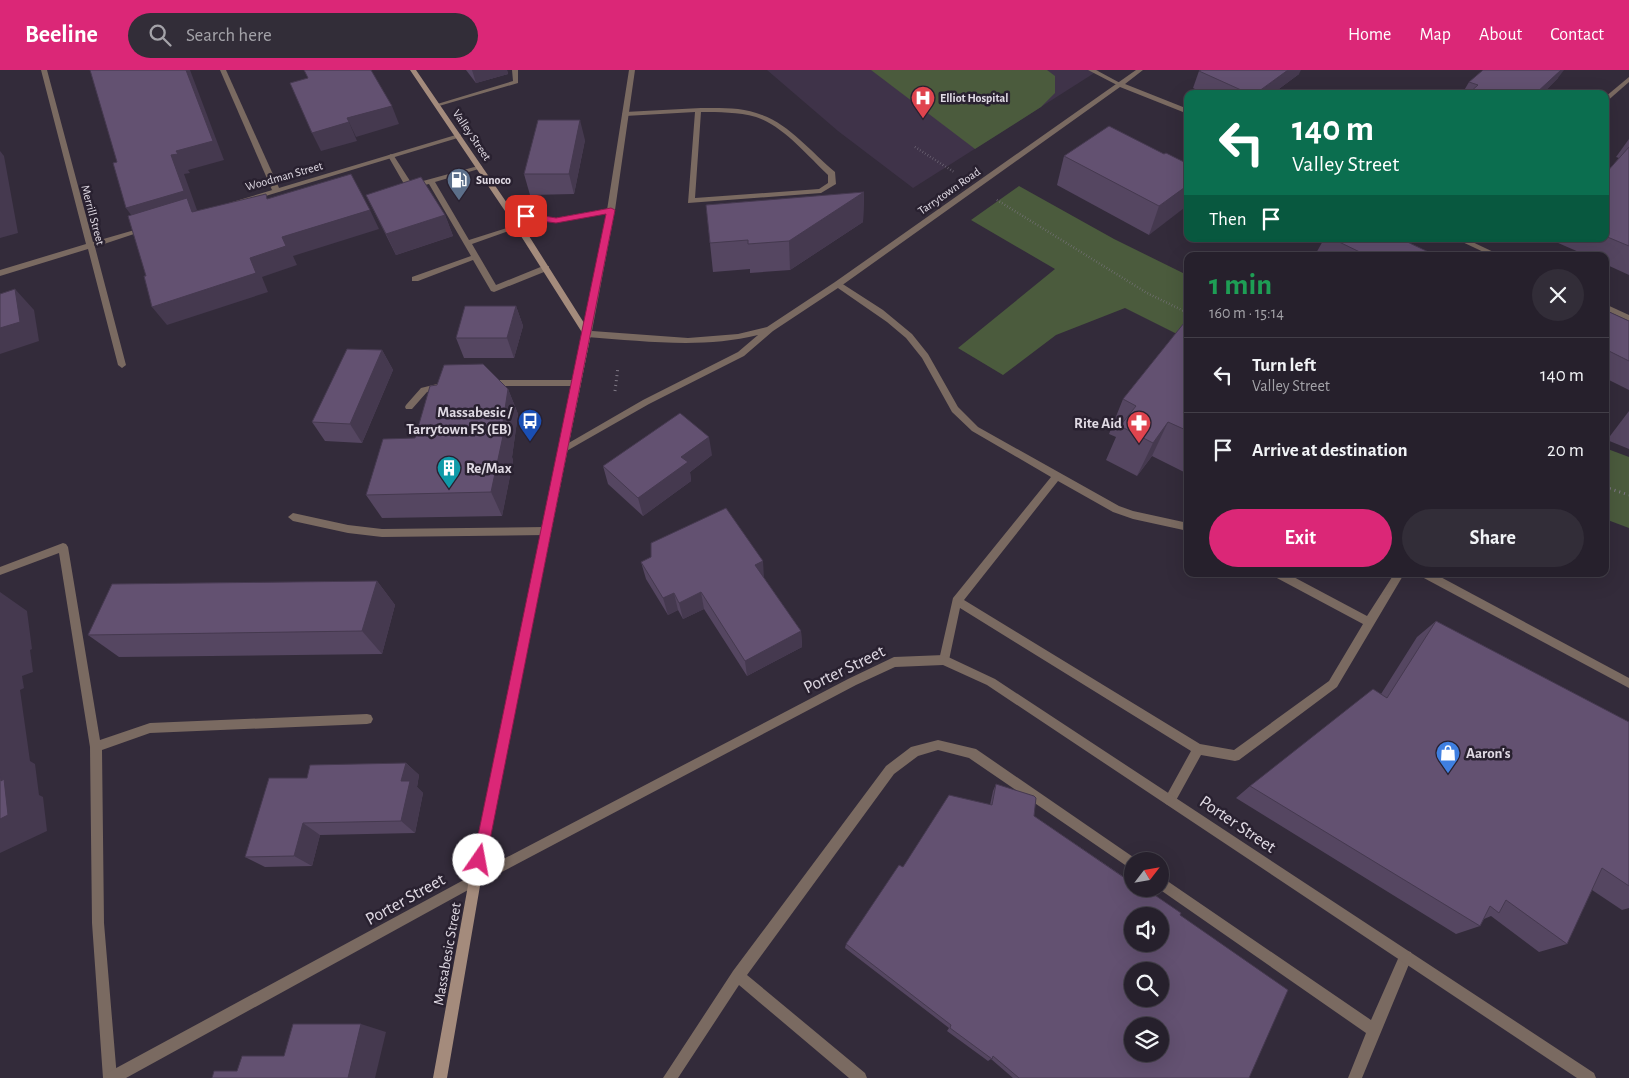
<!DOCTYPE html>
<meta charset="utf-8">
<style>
body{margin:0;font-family:"Alegreya Sans",sans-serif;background:#322d38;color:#f1f3f6;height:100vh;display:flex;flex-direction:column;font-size:19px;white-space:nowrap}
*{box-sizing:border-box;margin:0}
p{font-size:16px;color:#a4a3a9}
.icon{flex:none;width:28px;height:28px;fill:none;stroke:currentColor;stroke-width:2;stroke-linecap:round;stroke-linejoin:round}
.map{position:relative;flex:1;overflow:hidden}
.side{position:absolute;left:1184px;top:182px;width:425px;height:325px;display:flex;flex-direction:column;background:#26202c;border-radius:10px;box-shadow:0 5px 20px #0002,0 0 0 1px #423e48}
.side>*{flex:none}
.top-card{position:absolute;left:1184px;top:20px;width:425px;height:152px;border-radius:10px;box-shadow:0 5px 20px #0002,0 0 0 1px #423e48;background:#0b6e4f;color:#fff;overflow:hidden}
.needle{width:32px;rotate:59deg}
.buttons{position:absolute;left:1124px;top:782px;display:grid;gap:10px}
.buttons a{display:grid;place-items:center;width:45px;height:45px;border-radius:50%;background:#26202c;box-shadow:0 5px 20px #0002,0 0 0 1px #423e48;font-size:25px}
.pin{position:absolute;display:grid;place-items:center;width:42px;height:42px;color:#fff;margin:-21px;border-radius:10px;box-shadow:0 2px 8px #0006}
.me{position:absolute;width:55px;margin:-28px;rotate:12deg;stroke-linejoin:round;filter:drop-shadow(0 0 4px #0008)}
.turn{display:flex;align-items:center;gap:18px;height:105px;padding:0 25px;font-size:22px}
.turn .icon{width:65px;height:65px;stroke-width:2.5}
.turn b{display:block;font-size:35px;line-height:42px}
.then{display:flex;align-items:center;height:48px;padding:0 25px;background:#0003;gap:10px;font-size:19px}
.round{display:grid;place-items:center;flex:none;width:52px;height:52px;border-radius:26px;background:#322d38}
.headline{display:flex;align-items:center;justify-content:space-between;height:85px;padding:0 25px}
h1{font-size:30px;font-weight:700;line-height:38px;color:#1e9e55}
.cta{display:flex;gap:10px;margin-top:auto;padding:10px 25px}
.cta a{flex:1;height:58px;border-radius:30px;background:#db2777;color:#fff;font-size:20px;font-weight:700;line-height:58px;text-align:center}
.cta a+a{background:#322d38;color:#f1f3f6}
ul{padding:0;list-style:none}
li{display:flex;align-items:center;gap:15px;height:75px;padding:0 25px;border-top:1px solid #423e48}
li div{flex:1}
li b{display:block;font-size:19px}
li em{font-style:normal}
header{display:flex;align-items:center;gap:30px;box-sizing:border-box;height:70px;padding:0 25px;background:#db2777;color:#fff}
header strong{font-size:24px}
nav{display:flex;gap:28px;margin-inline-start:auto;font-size:18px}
.search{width:350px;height:45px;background:#322d38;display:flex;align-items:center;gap:12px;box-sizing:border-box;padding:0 18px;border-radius:28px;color:#a4a3a9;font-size:19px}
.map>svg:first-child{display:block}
</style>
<header>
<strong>Beeline</strong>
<div class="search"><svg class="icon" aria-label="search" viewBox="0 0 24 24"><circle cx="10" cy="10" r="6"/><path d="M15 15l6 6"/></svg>Search here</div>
<nav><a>Home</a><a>Map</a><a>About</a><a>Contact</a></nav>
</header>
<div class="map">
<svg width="1629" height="1008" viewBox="0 0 1629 1008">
<rect width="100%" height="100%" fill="#332b3a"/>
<polygon fill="#3f3349" points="767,0 1099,0 913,118 838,61"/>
<g fill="#4b5b3d">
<polygon points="871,0 1047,0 1055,6 1055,23 1041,37 975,79"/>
<polygon points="1019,116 1114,169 1187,205 1187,269 1125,238 1056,265 1003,305 958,278 1055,199 971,150"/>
<polygon points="1605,378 1629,387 1629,458 1605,449"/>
</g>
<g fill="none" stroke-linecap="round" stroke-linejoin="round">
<g stroke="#7f7885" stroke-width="2.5" stroke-dasharray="0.5 2.5" stroke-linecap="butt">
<polyline points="915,77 954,102"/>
<polyline points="997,130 1147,223 1188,243"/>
</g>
<g stroke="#7f7885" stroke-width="3" stroke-dasharray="1 4" stroke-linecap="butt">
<polyline points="615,321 618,297"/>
<polyline points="1605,417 1629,425"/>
</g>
<g fill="#7a6a61" fill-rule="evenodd">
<polygon points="220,0 226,0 280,120 279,122 272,120"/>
<polygon points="512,0 518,0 518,13 439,36 434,35 513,11"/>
<polygon points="1088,0 1096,0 1122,14 1117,15"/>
<path d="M701 38C721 38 743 37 762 45 790 55 812 83 835 102L836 114 821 123 688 133 695 42 625 46 622 44 625 42ZM701 42C719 42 738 42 756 47 782 55 808 86 828 105V113L819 119 695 128Z"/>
<polygon points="391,84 394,86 412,114 478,96 482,96 482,98 435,112 469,170 519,154 523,156 472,174 496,215 543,196 549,196 549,200 494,222 491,221 473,190 418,211 412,211 412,207 471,186 429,114 407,119 388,86"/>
<polygon points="838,211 883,240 912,264 928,284 958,337 978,357 1119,436 1133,441 1188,453 1188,461 1133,449 1113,442 1058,411 964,530 1200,674 1234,680 1329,611 1363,554 1275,507 1274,504 1288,504 1367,546 1394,504 1404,504 1337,617 1239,690 1235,691 1201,685 1174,734 1170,736 1166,734 1164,730 1191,681 960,538 949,590 948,593 944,595 940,593 939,590 953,528 1051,407 972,361 952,342 922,288 906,268 887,252 835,216 834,214"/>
<polygon points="491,310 577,310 581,313 577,316 491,316 487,313"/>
<polygon points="441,313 444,314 445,316 444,318 427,322 412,339 406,339 405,337 406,335 421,318"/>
<polygon points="293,443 348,455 382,459 546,457 549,458 551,461 549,464 546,465 382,467 348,463 293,451 288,447"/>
<polygon points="63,473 66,474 68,477 100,670 150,653 367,644 371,645 373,649 371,653 367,654 150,663 102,680 104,853 117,1008 103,1008 92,853 90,677 59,483 0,505 0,497"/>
<polygon points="1421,504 1435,504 1629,608 1629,618 1422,507"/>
<polygon points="938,670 976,679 1136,789 1137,791 1132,791 1132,799 1128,797 969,688 938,680 918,686 894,704 747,905 865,1003 867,1008 849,1008 739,915 678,1008 663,1008 733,901 886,696 911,677"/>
<polygon points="1160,806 1371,950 1401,882 1406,881 1411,882 1412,887 1362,1008 1348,1008 1366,963 1159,819"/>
</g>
<g fill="#7a6a61" fill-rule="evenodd">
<polygon points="41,0 47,0 93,172 145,157 149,159 95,177 126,295 122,298 118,295 88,179 0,206 0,200 86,174"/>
<path d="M629 0H635L615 140 592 261 688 268 738 264 767 257 835 212 1136 0H1143L1125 14 1188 39V44L1120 17 841 216 773 261 744 286 649 334 563 383 558 380 560 378 643 330 738 282 758 265C702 279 644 271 587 267L583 264 607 140Z"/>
<polygon points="1629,7 1629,12 1605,33 1605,27"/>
<polygon points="459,64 461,65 461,67 236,135 230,135 229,133"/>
<polygon points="1456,169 1466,169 1502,186 1492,186"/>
<polygon points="1605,234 1629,245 1629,251 1605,240"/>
<polygon points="944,585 995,609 1594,1003 1596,1008 1577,1008 987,615 943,595 895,597 856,615 479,814 126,1008 105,1008 107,1003 471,806 848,609 894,587"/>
</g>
<polygon fill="#a48b7c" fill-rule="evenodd" points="410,0 416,0 513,142 556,148 611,138 615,140 611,142 556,152 517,147 591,264 481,810 447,1008 433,1008 469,810 583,264 507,144"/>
</g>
<g fill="#554661">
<polygon points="466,0 507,0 508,4 476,13"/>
<polygon points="1199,1 1299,4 1272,24 1205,24 1193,18"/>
<polygon points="1558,8 1542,24 1462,24 1469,12"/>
<polygon points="1629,69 1629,205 1605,194 1605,186 1588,186 1549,169 1605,169 1605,104 1619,88 1616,87"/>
<polygon points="585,70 574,124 530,125 524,104"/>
<polygon points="1164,84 1188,94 1149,165 1057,115 1064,86"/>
<polygon points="864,122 863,152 790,200 750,203 750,199 713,202 706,135"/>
<polygon points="366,125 445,145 453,166 396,185"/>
<polygon points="1324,169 1401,169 1437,186 1317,186 1315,185"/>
<polygon points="516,236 523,256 514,288 464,288 456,268"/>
<polygon points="1605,240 1629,251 1629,320 1605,308"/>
<polygon points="1188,248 1188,404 1152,386 1137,406 1106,390 1116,367 1109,364 1123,329"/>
<polygon points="382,280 393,300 362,373 325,371 312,352"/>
<polygon points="508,319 518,344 512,387 513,391 502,446 382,448 366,425"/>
<polygon points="1629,341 1629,379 1607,370"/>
<polygon points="712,385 690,402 691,411 643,446 608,414 603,396"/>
<polygon points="641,492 764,508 801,561 802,577 747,606 704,539 683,549 678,540 668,545 646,509"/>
<polygon points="377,511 395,535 382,584 119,587 88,565"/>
<polygon points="1436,551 1629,652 1629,838 1622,840 1592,820 1567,874 1539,882 1491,846 1484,849 1480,856 1456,864 1236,728 1250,716 1381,624 1417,567"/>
<polygon points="406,693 419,705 417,717 423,723 415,763 320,765 312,796 265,797 245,787 307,708"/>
<polygon points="996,714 1034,746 1180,845 1249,1008 1013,1008 991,989 988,991 947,961 949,958 845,878 846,874 903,797 990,735 993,721"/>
</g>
<g fill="#45394f">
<polygon points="186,0 190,0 224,90 188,100 190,103 184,104 197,140 195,141 199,147 140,157 126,138 171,85 176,81"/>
<polygon points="472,0 507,0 508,4 476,13"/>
<polygon points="1288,0 1301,0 1299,4 1272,24 1255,24"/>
<polygon points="1561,0 1564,0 1558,8 1542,24 1535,24"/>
<polygon points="392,36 399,54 356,67 347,48"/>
<polygon points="580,50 585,70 574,124 569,104"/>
<polygon points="349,52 357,71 321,81 312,63"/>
<polygon points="0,81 4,86 18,163 0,168"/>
<polygon points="1188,115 1188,135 1149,165 1159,136"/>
<polygon points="864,122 863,152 790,200 789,171"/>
<polygon points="370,140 379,159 293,186 297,195 262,207 268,222 167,255 152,237 250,188 282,167"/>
<polygon points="445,145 453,166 396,185 386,164"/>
<polygon points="15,219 34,240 39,271 0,284 0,258"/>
<polygon points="516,236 523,256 514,288 507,268"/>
<polygon points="382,280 393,300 362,373 350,354"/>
<polygon points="508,319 518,344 512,387 513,391 502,446 491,422"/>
<polygon points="1168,352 1152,386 1137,406 1153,373"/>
<polygon points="709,367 712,385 690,402 691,411 643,446 638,428 681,387"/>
<polygon points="763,491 764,508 755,495"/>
<polygon points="377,511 395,535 382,584 362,561"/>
<polygon points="0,522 27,541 32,579 30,580 33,602 22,606 24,618 20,620 30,691 35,694 39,725 43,727 47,761 0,783"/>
<polygon points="701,522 704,539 683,549 679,533"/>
<polygon points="674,523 678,540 668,545 663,528"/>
<polygon points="801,561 802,577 747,606 745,591"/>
<polygon points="406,693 419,705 417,717 423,723 415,763 401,751 401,711"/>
<polygon points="303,753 320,765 312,796 294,786"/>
<polygon points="361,954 386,962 375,1008 348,1008"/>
</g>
<g fill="#635171" stroke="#45394f" fill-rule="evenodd">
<polygon points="90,0 186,0 213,71 176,81 178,84 171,85 184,121 126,138 113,93 117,92"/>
<polygon points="304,0 371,0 392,36 347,48 349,52 312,63 290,13 308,8"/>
<polygon points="1201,0 1288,0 1255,24 1250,24 1199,1"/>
<polygon points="1483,0 1561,0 1535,24 1468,24 1478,15 1469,12"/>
<polygon points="538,50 580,50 569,104 524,104"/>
<polygon points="1109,56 1164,84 1166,83 1188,94 1188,115 1159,136 1064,86"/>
<polygon points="1629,77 1629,176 1605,166 1605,104"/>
<polygon points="351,104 370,140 282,167 286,176 250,188 256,203 152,237 144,206 146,206 128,146 187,128 192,142 266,124 267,129"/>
<polygon points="421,107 445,145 386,164 366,125"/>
<polygon points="864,122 789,171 748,174 748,170 710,173 706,135"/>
<polygon points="1333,169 1401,169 1437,186 1368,186"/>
<polygon points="15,219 20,252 0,258 0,224"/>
<polygon points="465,236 516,236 507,268 456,268"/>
<polygon points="1605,240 1629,251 1629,291 1605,279"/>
<polygon points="1188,248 1188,361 1168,352 1153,373 1120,356 1136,336 1123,329"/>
<polygon points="347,279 382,280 350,354 312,352"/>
<polygon points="483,294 508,319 501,366 503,366 491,422 366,425 383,369 415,368 430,316 437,315 444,295"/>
<polygon points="680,343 709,367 681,387 688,392 638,428 603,396"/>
<polygon points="726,438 763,491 755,495 801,561 745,591 701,522 679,533 674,523 663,528 641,492 651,487 651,473"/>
<polygon points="377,511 362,561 88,565 112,514"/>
<polygon points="1436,551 1629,652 1629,816 1602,798 1567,874 1506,830 1499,843 1490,836 1480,856 1250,716 1373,619 1387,628"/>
<polygon points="406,693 401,711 410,711 401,751 303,753 294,786 245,787 269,708 307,708 310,695"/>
<polygon points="0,703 1,711 4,709 8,745 0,749"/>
<path d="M996 714 1034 726 1036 728 1034 746 1132 813V819H1146L1181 843 1180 845 1288 920 1249 1008H1019L993 986 992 989 950 958 951 955 846 874 899 795 903 797 949 725 992 735ZM1132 846H1160V874H1132ZM1132 901H1160V929H1132ZM1132 956H1160V984H1132Z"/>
<polygon points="293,954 361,954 348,1008 212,1008 214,1001 237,1001 242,986 284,986"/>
</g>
<polygon fill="#db2777" stroke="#8e194d" points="611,138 615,140 486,790 484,795 479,797 475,795 473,790 606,144 556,153 526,149 522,146 526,143 556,148"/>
<defs>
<symbol id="hospital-pin" viewBox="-11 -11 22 30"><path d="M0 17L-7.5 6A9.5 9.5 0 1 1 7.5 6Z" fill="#e0444e" stroke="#292130"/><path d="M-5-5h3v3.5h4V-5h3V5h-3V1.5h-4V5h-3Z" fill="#fff"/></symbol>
<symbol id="fuel-pin" viewBox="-11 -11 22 30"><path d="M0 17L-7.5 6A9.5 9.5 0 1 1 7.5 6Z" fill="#5c6f8a" stroke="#292130"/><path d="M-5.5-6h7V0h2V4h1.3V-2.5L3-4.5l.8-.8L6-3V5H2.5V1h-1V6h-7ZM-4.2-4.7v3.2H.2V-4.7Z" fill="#fff"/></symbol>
<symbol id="bus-pin" viewBox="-11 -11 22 30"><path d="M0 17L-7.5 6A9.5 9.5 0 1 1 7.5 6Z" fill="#1a4fb4" stroke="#292130"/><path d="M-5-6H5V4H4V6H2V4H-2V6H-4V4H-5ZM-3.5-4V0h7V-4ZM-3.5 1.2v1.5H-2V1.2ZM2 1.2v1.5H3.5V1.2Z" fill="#fff"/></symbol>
<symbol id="pharmacy-pin" viewBox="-11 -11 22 30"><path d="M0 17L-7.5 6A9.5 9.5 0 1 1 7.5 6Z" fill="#e0444e" stroke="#292130"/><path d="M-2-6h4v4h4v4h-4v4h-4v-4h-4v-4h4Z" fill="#fff"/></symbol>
<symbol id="building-pin" viewBox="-11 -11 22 30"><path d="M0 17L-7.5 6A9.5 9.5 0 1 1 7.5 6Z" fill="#0f9aa8" stroke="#292130"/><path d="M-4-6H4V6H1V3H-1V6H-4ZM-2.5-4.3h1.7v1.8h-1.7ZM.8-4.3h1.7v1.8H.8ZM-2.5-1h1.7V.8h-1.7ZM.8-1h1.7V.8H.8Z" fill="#fff"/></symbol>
<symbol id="shop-pin" viewBox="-11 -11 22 30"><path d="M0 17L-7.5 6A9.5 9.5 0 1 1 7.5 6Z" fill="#3f7fe0" stroke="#292130"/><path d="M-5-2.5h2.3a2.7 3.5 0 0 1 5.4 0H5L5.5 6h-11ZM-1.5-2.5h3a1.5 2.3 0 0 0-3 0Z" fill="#fff"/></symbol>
</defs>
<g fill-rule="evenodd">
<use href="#hospital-pin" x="909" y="14" width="28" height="38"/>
<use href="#fuel-pin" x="445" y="96" width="28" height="38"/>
<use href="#bus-pin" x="516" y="337" width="28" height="38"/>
<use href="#pharmacy-pin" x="1125" y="339" width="28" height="38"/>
<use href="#building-pin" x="435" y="384" width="28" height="38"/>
<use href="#shop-pin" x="1434" y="669" width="28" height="38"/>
</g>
<g text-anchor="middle" stroke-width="5" stroke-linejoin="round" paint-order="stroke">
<g font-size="12" font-weight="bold" fill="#e0dae4" stroke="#292130" text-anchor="start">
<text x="940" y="32">Elliot Hospital</text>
<text x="476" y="114">Sunoco</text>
</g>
<g font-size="12" fill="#e0dae4" stroke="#292130">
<text transform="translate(472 65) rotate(56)" y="4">Valley Street</text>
<text transform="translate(284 106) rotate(-16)" y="4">Woodman Street</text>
<text transform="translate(949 121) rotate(-35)" y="4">Tarrytown Road</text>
<text transform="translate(93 145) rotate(75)" y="4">Merrill Street</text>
</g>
<g font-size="15" font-weight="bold" fill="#e0dae4" stroke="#292130" text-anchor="end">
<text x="512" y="347">Massabesic /<tspan x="512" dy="17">Tarrytown FS (EB)</tspan></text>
<text x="1122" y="358">Rite Aid</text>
<text x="466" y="403" text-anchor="start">Re/Max</text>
<text x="1466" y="688" text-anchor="start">Aaron's</text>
</g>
<g font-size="15" fill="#e0dae4" stroke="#292130">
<text transform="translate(447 884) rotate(-80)" y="5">Massabesic Street</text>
</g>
<g font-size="18" fill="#e0dae4" stroke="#292130">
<text transform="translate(844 599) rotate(-26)" y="6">Porter Street</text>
<text transform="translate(1238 754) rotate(34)" y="6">Porter Street</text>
<text transform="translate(405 829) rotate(-29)" y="6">Porter Street</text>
</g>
</g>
</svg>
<div class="buttons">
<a><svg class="needle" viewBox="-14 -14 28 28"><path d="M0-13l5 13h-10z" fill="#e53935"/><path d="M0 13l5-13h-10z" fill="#a4a3a9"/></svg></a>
<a><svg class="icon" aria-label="sound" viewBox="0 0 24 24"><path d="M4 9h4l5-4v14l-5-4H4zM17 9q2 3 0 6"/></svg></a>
<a><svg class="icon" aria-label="search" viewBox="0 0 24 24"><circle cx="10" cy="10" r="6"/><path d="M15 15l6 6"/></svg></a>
<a><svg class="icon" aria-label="layers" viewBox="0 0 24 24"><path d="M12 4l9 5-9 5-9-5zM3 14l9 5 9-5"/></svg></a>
</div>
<div class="pin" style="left:526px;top:146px;background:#d93025"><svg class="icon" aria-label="arrive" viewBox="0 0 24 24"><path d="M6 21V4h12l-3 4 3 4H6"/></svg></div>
<svg class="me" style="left:479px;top:790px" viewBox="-20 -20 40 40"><circle r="19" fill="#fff"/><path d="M0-13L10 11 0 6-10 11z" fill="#db2777"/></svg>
<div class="top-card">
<div class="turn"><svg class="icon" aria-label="left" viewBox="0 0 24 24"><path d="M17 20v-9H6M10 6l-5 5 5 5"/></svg><div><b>140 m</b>Valley Street</div></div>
<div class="then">Then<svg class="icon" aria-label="arrive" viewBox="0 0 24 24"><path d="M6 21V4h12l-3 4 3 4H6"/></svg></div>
</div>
<section class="side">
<div class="headline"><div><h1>1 min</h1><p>160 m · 15:14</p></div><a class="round"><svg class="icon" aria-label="close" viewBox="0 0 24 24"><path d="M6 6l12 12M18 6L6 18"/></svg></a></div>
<ul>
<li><svg class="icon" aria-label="left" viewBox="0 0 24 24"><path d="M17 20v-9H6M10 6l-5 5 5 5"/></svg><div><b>Turn left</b><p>Valley Street</p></div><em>140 m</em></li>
<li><svg class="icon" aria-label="arrive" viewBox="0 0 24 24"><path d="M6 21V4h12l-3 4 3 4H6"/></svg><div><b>Arrive at destination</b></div><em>20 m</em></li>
</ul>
<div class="cta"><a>Exit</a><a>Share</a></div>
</section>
</div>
